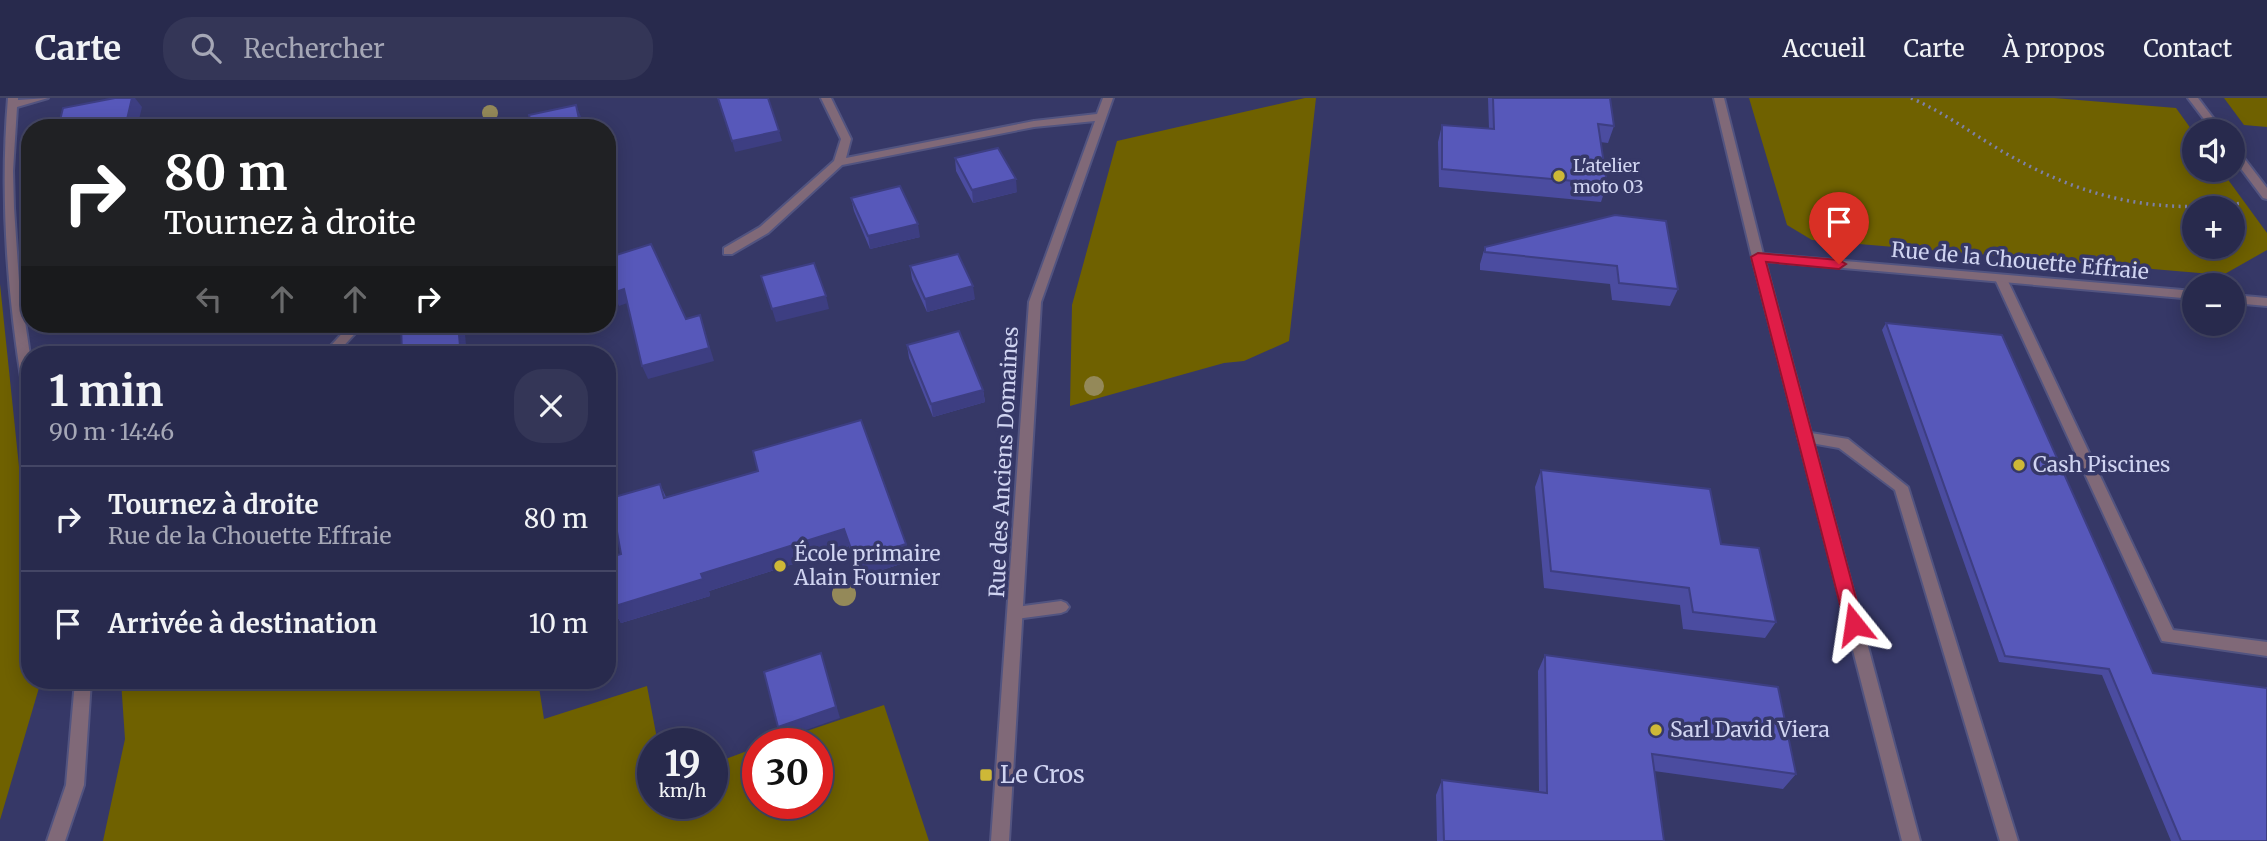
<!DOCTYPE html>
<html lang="fr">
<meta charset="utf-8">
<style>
body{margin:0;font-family:Merriweather,serif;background:#343657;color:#f1f3f6;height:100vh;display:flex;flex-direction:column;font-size:26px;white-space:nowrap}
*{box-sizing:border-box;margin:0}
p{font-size:23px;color:#a5a7b6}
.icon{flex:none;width:38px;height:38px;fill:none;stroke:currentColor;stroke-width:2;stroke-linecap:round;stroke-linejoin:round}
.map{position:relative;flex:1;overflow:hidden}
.sheet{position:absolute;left:21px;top:248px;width:595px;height:343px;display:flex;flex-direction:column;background:#282a4d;border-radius:28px;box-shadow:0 4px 18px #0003,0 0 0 2px #444665}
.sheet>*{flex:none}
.top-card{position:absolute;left:21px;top:21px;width:595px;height:214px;border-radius:28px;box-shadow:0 4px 18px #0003,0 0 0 2px #444665;background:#202124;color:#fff;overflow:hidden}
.tools{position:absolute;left:2182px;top:21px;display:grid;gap:14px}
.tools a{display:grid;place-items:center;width:63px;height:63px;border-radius:50%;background:#282a4d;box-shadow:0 4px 18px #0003,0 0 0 2px #444665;font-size:35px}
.speed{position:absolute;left:637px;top:630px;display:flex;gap:14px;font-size:35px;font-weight:700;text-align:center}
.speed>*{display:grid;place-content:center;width:91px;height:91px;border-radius:50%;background:#282a4d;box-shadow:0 4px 18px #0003,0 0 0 2px #444665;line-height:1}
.speed small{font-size:18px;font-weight:400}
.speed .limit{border:10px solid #d22;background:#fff;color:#111}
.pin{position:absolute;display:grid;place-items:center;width:60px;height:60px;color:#fff;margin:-72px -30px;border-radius:50% 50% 50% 0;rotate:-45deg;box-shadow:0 0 7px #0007}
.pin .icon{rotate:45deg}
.me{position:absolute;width:77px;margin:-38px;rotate:345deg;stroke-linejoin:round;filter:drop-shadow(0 0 5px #0008)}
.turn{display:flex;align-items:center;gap:24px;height:147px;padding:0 28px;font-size:32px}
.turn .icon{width:91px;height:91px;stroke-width:2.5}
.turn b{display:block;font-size:49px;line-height:60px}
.lanes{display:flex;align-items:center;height:66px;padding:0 28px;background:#0003;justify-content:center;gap:35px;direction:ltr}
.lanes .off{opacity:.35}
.round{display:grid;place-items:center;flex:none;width:74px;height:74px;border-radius:28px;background:#343657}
.summary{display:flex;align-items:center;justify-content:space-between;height:119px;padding:0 28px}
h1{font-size:42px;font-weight:700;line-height:52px}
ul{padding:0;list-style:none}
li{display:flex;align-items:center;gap:21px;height:105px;padding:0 28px;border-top:2px solid #444665}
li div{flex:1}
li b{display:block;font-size:26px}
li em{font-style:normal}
header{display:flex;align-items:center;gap:42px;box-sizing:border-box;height:98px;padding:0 35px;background:#282a4d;border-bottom:2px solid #444665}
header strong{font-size:33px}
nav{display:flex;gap:38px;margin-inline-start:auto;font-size:24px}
.search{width:490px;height:63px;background:#343657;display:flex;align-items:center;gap:18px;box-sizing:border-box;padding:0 24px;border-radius:28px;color:#a5a7b6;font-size:26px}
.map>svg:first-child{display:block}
</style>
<header>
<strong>Carte</strong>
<div class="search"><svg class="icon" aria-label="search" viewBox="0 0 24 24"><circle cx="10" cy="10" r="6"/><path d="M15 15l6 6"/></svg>Rechercher</div>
<nav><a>Accueil</a><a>Carte</a><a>À propos</a><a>Contact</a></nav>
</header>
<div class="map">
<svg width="2267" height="743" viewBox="0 0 2267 743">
<rect width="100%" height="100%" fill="#363867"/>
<g fill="#6f6100" fill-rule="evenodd">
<polygon points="1305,0 1316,0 1289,243 1244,263 1224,265 1070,308 1072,207 1117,43"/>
<path d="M1749 0H2054L2176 10 2194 35V72H2221L2267 135V152L2223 177 1812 142 1787 127ZM2233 110V149H2194V110Z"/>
<polygon points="2224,0 2267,0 2267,29 2244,27"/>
<polygon points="0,186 30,474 30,583 41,583 0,722"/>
<polygon points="121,583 538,583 544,621 647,588 658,646 653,646 653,705 712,705 712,666 758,649 758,705 817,705 817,646 768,646 884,607 929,743 103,743 125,641"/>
</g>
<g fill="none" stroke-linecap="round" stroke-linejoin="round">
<defs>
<g id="service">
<polygon points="2001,177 2007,181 2173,532 2267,544 2267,558 2162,543 1995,181"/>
<polygon points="1805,334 1848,341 1908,389 2018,743 2000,743 1895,392 1839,350 1800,343 1798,339"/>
<polygon points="1061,503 1066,505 1069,509 1066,513 1061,515 1016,521 1011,520 1008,515 1011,510 1016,509"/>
</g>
<g id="minor">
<path d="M8 0H18V2L48 0 17 9 13 73 14 110 19 183 30 257V297L23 292C7 197 0 95 8 0Z"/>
<polygon points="821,0 831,0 851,41 846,60 1034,23 1097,16 1103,0 1113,0 1041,204 1009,743 991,743 1029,204 1095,23 1034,29 842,67 768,135 732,156 724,156 724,150 760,129 834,63 841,41"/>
<polygon points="1714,0 1724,0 1763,156 2194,193 2194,201 1765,163 1920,743 1902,743 1752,159"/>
<polygon points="2188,0 2198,0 2223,33 2213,33"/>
<polygon points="2233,50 2237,51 2267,90 2267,101 2263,100 2233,60"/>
<polygon points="2233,197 2267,200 2267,208 2233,205"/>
<polygon points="351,226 364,226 335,257 322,257"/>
<polygon points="75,583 91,583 84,687 65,743 47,743 66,687"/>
</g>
</defs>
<use href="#service" stroke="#525480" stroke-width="4"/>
<use href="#minor" stroke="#525480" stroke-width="4"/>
<path stroke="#7e81a7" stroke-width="3.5" stroke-dasharray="2 4.5" stroke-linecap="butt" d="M1911 0C1943 14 1970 34 2000 52 2078 98 2151 117 2242 105"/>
<use href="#service" fill="#806978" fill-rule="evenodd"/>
<use href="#minor" fill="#806978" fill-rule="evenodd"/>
</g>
<g fill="#948959">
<circle cx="490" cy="15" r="8"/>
<circle cx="1094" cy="288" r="10"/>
<circle cx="844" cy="496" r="12"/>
</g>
<g fill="#4b4ca0">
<polygon points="1488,0 1610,0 1614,28 1608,45 1600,44 1607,86 1601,104 1439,89 1438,44 1442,27 1489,31"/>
<polygon points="955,60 1017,94 973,105 956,73"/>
<polygon points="851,100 920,139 870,151 854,113"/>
<polygon points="1615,117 1678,191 1670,208 1612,202 1610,186 1480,172 1480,166 1485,149"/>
<polygon points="910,168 975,201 927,214 912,181"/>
<polygon points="1886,225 2153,575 2267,743 2171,743 2102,577 1999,564 1882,232"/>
<polygon points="81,226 93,226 92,229 83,229"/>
<polygon points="907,247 983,292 985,304 933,319 909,260"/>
<polygon points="1541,372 1721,446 1776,524 1765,540 1683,531 1680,507 1544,490 1535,389"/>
<polygon points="660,386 666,399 906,446 910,463 860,479 849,448 709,493 710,498 621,525 612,509 621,456"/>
<polygon points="1545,557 1796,676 1783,691 1654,673 1664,743 1437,743 1436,697 1442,682 1539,694 1538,573"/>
</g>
<g fill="#3d3e82">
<polygon points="132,0 135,0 142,9 137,30 125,30"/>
<polygon points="576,7 581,19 583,30 581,30"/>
<polygon points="779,33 782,43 735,54 732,43"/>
<polygon points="1016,81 1017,94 973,105 972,92"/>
<polygon points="918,126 920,139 870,151 868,138"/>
<polygon points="973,188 975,201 927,214 925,201"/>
<polygon points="624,191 630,204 619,208 613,195"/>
<polygon points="826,198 829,211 776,224 772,211"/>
<polygon points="700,217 714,263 648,281 642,268"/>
<polygon points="458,226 464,226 467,257 420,257"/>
<polygon points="478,226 501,226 480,231"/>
<polygon points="983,292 985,304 933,319 931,306"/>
<polygon points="844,431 849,448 709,493 710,498 621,525 612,509 701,476"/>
<polygon points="906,446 910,463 860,479 855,462"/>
<polygon points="821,555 840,620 783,640 778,629"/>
</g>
<g fill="#5758ba" stroke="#3d3e82" stroke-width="2">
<polygon points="115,0 132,0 125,30 58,30 63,10"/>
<polygon points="718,0 768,0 779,33 732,43"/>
<polygon points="1493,0 1610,0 1614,28 1598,26 1607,86 1442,71 1442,27 1494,31"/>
<polygon points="576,7 581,30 532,30 529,17"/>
<polygon points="998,50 1016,81 972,92 955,60"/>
<polygon points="900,88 918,126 868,138 851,100"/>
<polygon points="1615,117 1666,123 1678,191 1619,185 1617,168 1485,154 1485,149"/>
<polygon points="651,146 686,221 700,217 709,250 642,268 624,191 613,195 607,183 607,160"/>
<polygon points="958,156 973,188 925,201 910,168"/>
<polygon points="814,165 826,198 772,211 761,178"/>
<polygon points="1886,225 2002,237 2153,575 2267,590 2267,743 2181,743 2109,571 2005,558"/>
<polygon points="401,226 458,226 460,248 420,257 402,257"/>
<polygon points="959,233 983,292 931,306 907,247"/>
<polygon points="861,322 906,446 855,462 844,431 701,476 703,481 612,509 607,480 607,460 621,456 611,400 660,386 664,400 758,373 753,353"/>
<polygon points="1541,372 1710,391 1721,446 1759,450 1776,524 1693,514 1689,490 1551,473"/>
<polygon points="821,555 836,609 778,629 764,574"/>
<polygon points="1545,557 1778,589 1796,676 1652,656 1664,743 1444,743 1442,682 1547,695"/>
</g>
<polygon fill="#e11d48" stroke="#92132f" stroke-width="2" points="1758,155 1839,162 1846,166 1839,171 1766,164 1863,526 1860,531 1854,533 1848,531 1845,526 1751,159"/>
<g fill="#ceb837" stroke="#363867" stroke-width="2.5">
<circle cx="1559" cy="78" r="7"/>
<circle cx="2019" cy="367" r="7"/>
<circle cx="780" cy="468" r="7"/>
<circle cx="1656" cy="632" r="7"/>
<rect x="979" y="670" width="14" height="14" rx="3.5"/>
</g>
<g text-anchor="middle" stroke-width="7" stroke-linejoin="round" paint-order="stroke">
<g font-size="18" fill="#d0d4f1" stroke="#363867" text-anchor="start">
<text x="1573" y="74">L'atelier<tspan x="1573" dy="21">moto 03</tspan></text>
</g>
<g font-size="21" fill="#d0d4f1" stroke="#363867">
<text transform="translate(2020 163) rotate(5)" y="7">Rue de la Chouette Effraie</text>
<text transform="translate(1004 364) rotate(-87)" y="7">Rue des Anciens Domaines</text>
</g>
<g font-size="21" fill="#d0d4f1" stroke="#363867" text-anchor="start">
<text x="2033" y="374">Cash Piscines</text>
<text x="794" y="463">École primaire<tspan x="794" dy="24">Alain Fournier</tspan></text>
<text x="1670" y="639">Sarl David Viera</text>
</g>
<g font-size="24" fill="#d0d4f1" stroke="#363867" text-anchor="start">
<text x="1000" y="685">Le Cros</text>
</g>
</g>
</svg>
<div class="tools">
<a><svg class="icon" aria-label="sound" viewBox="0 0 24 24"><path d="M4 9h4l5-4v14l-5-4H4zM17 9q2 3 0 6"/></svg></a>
<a>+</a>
<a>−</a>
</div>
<div class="speed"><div>19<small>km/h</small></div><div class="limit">30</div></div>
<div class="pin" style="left:1839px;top:166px;background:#d93025"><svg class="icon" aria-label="arrive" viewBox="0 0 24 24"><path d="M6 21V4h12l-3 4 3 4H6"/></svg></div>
<svg class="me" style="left:1854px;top:526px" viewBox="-20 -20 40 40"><path d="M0-17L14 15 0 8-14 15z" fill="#e11d48" stroke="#fff" stroke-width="4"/></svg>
<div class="top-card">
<div class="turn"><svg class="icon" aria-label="right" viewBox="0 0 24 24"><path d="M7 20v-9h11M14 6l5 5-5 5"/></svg><div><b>80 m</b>Tournez à droite</div></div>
<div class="lanes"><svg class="icon off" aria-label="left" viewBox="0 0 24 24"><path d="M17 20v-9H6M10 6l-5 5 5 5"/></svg><svg class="icon off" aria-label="ahead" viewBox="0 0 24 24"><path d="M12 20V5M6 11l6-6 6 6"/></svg><svg class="icon off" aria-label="ahead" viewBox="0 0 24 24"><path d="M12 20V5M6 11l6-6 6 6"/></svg><svg class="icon" aria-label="right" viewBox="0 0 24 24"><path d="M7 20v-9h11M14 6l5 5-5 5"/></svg></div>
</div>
<section class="sheet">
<div class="summary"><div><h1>1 min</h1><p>90 m · 14:46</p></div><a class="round"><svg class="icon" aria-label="close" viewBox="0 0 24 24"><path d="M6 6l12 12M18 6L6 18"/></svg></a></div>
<ul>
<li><svg class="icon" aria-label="right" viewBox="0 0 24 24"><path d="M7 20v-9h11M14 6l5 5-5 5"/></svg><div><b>Tournez à droite</b><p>Rue de la Chouette Effraie</p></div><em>80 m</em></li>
<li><svg class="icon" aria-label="arrive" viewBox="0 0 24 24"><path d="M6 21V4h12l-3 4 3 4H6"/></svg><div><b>Arrivée à destination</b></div><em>10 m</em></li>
</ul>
</section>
</div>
